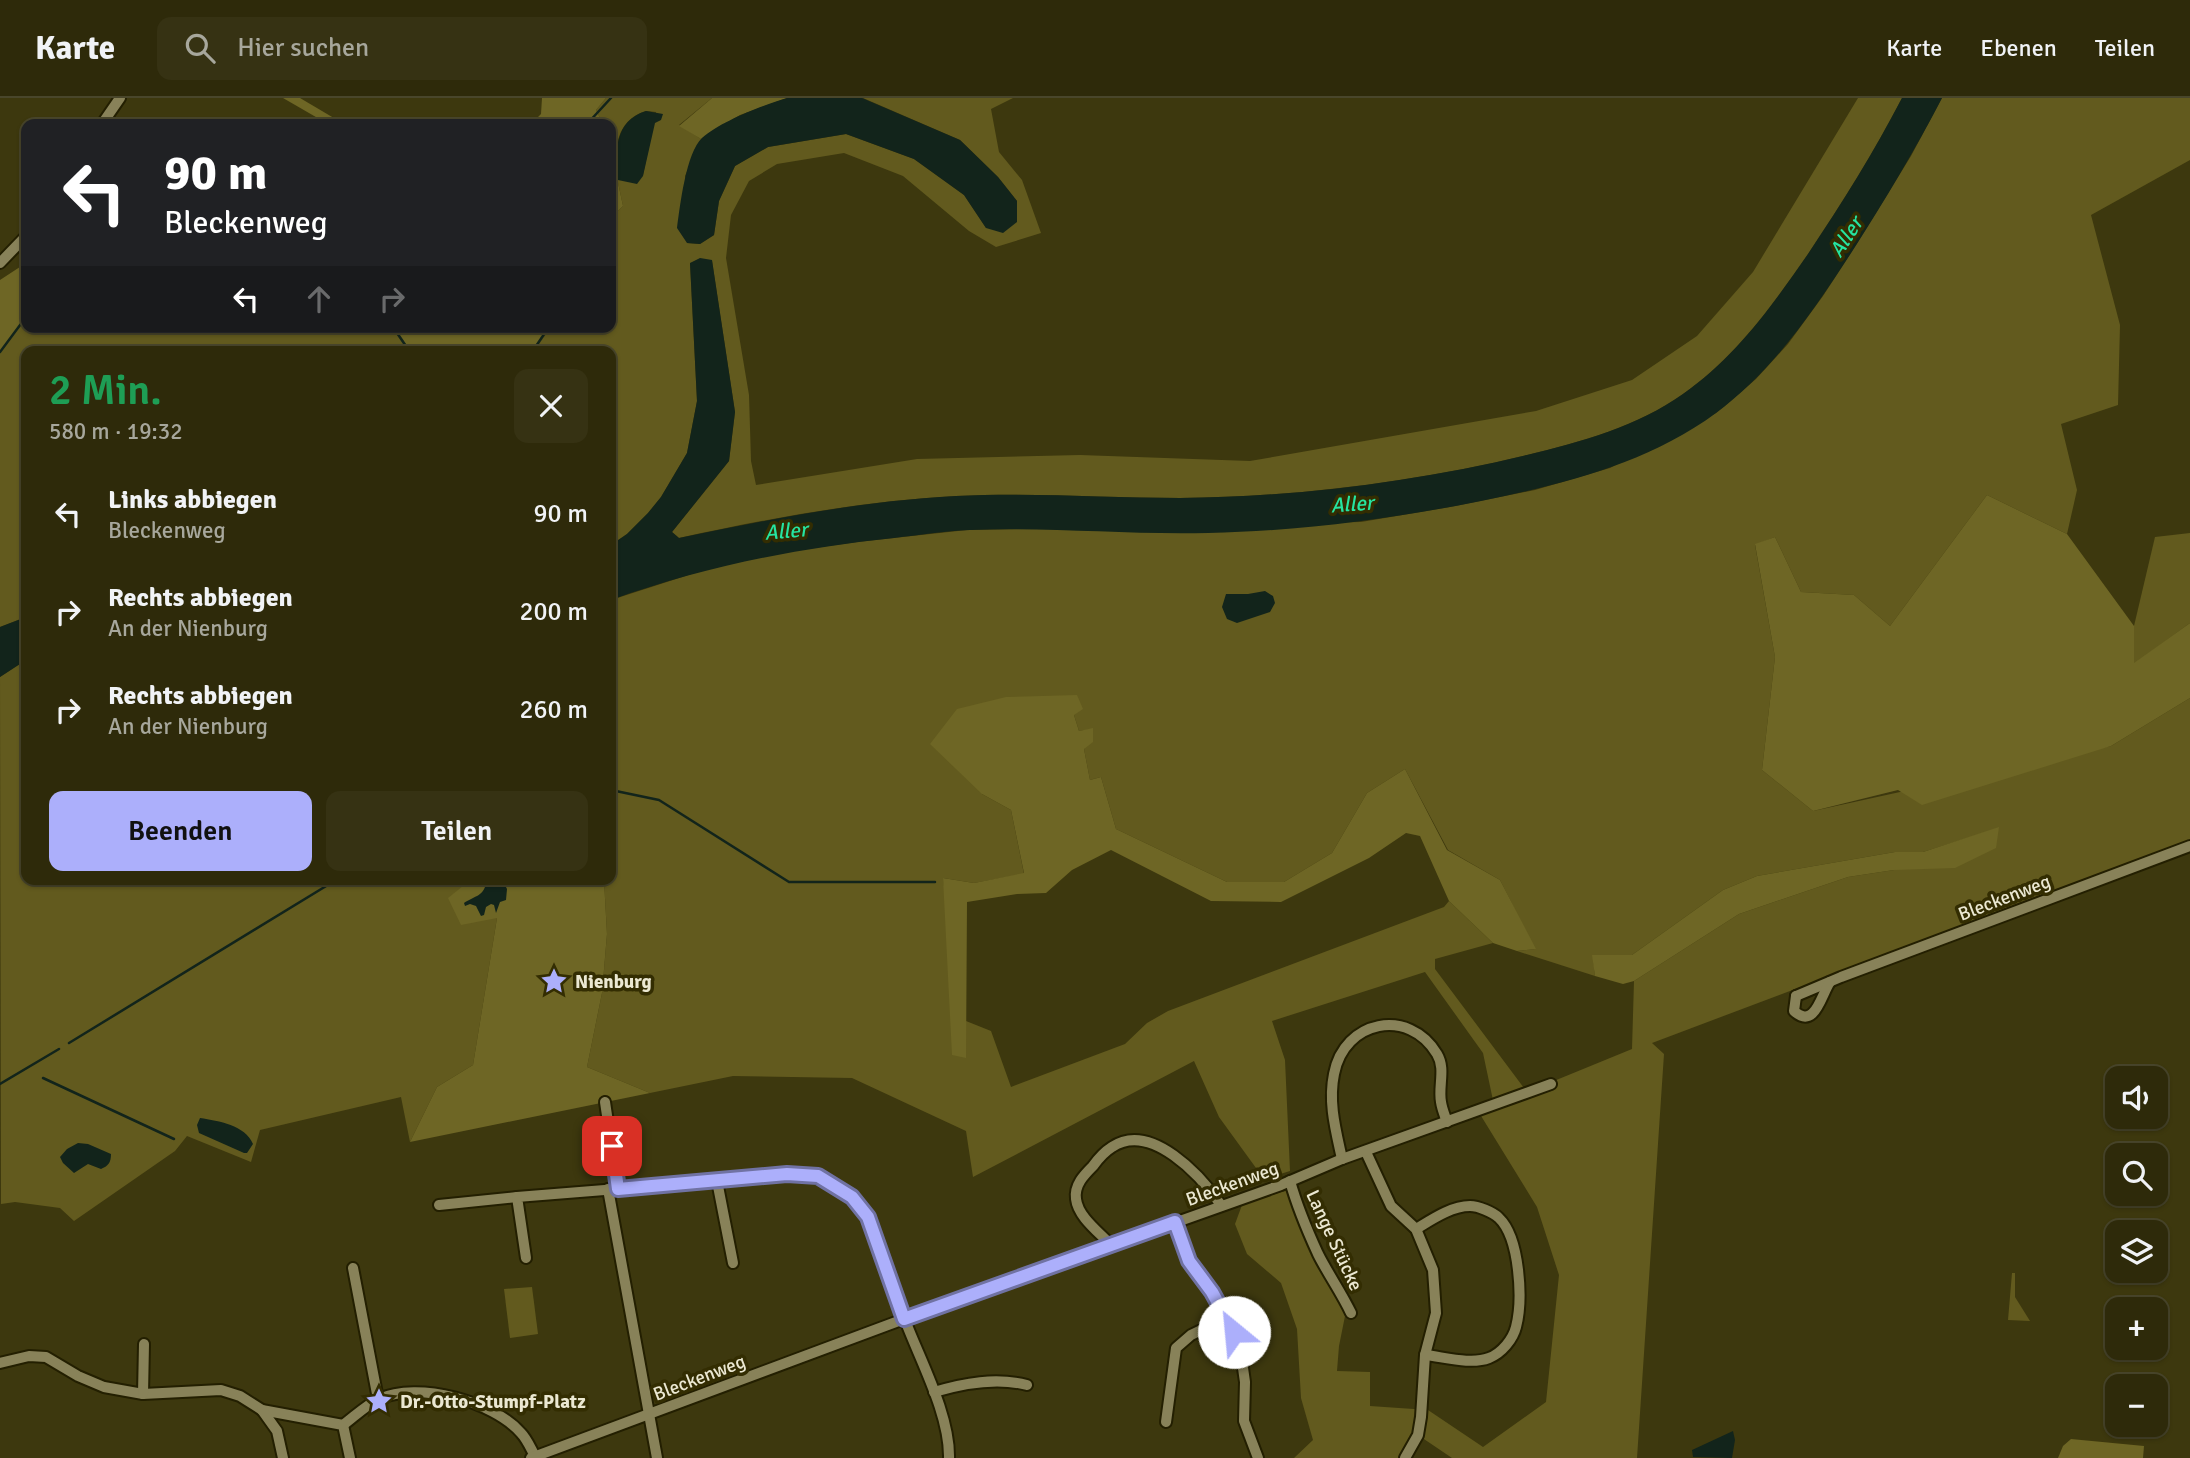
<!DOCTYPE html>
<html lang="de">
<meta charset="utf-8">
<style>
body{margin:0;font-family:Signika,sans-serif;background:#363213;color:#f1f3f6;height:100vh;display:flex;flex-direction:column;font-size:26px;white-space:nowrap}
*{box-sizing:border-box;margin:0}
p{font-size:23px;color:#a7a79c}
.icon{flex:none;width:38px;height:38px;fill:none;stroke:currentColor;stroke-width:2;stroke-linecap:round;stroke-linejoin:round}
.map{position:relative;flex:1;overflow:hidden}
.side{position:absolute;left:21px;top:248px;width:595px;height:539px;display:flex;flex-direction:column;background:#2e2a0a;border-radius:14px;box-shadow:0 2px 5px #0004,0 0 0 2px #49462b}
.side>*{flex:none}
.hud{position:absolute;left:21px;top:21px;width:595px;height:214px;border-radius:14px;box-shadow:0 2px 5px #0004,0 0 0 2px #49462b;background:#202124;color:#fff;overflow:hidden}
.controls{position:absolute;left:2105px;top:968px;display:grid;gap:14px}
.controls a{display:grid;place-items:center;width:63px;height:63px;border-radius:14px;background:#2e2a0a;box-shadow:0 2px 5px #0004,0 0 0 2px #49462b;font-size:35px}
.pin{position:absolute;display:grid;place-items:center;width:60px;height:60px;color:#fff;margin:-30px;border-radius:14px;box-shadow:0 4px 10px #0006}
.me{position:absolute;width:77px;margin:-38px;rotate:332deg;stroke-linejoin:round;filter:drop-shadow(0 0 5px #0008)}
.turn{display:flex;align-items:center;gap:24px;height:147px;padding:0 28px;font-size:32px}
.turn .icon{width:91px;height:91px;stroke-width:2.5}
.turn b{display:block;font-size:49px;line-height:60px}
.lanes{display:flex;align-items:center;height:66px;padding:0 28px;background:#0003;justify-content:center;gap:35px;direction:ltr}
.lanes .off{opacity:.35}
.round{display:grid;place-items:center;flex:none;width:74px;height:74px;border-radius:14px;background:#363213}
.head{display:flex;align-items:center;justify-content:space-between;height:119px;padding:0 28px}
h1{font-size:42px;font-weight:600;line-height:52px;color:#1e9e55}
.primary-button{display:flex;gap:14px;margin-top:auto;padding:14px 28px}
.primary-button a{flex:1;height:80px;border-radius:14px;background:#acaffb;color:#111;font-size:28px;font-weight:600;line-height:80px;text-align:center}
.primary-button a+a{background:#363213;color:#f1f3f6}
ul{padding:0;list-style:none}
li{display:flex;align-items:center;gap:21px;height:98px;padding:0 28px}
li div{flex:1}
li b{display:block;font-size:26px}
li em{font-style:normal}
header{display:flex;align-items:center;gap:42px;box-sizing:border-box;height:98px;padding:0 35px;background:#2e2a0a;border-bottom:2px solid #49462b}
header strong{font-size:33px}
nav{display:flex;gap:38px;margin-inline-start:auto;font-size:24px}
.search{width:490px;height:63px;background:#363213;display:flex;align-items:center;gap:18px;box-sizing:border-box;padding:0 24px;border-radius:14px;color:#a7a79c;font-size:26px}
.map>svg:first-child{display:block}
</style>
<header>
<strong>Karte</strong>
<div class="search"><svg class="icon" aria-label="search" viewBox="0 0 24 24"><circle cx="10" cy="10" r="6"/><path d="M15 15l6 6"/></svg>Hier suchen</div>
<nav><a>Karte</a><a>Ebenen</a><a>Teilen</a></nav>
</header>
<div class="map">
<svg width="2190" height="1360" viewBox="0 0 2190 1360">
<rect width="100%" height="100%" fill="#3d380e"/>
<g fill="#625a1e" fill-rule="evenodd">
<path d="M606 0H712L679 27 701 41 685 78 687 145 700 146 714 137 719 103 735 68 768 49 846 36 914 61 964 97 986 130 1017 103 998 79 960 42 863 0H1013L991 11 999 54 1022 82 1041 135 996 149 969 133 903 78 844 55 777 66 749 83 731 117 726 160 749 297 751 363 756 387 917 361 1080 357 1250 363 1536 313 1632 282 1697 238 1753 174 1858 0H1902C1874 54 1842 105 1808 156 1772 208 1736 259 1683 296 1638 328 1581 344 1527 357 1416 384 1295 399 1180 400 1106 400 1031 394 956 398 863 403 770 420 679 440L672 434 729 363 735 314 712 163 690 165 697 303 687 355 661 399 648 415 627 436 611 447V254H533L551 229H611V120L623 108 611 52V26H603L596 12ZM646 13 656 14 643 77 618 82C614 54 614 23 646 13Z"/>
<path d="M1942 0H2190V62L2091 117 2120 227 2118 307 2061 326 2077 392 2067 436 1987 397 1890 528 1854 497 1801 494 1775 439 1755 447 1775 559 1762 672 1813 713 2111 648 2190 600V742L1652 945 1664 956 1637 1360H1452L1418 1337 1404 1360H1294L1313 1342 1301 1300 1297 1231 1281 1185 1247 1156 1235 1126 1242 1107 1288 1092 1337 1187 1345 1218 1339 1248 1337 1273 1370 1274V1308L1428 1312 1483 1349 1546 1304 1559 1177 1537 1109 1478 1013 1494 1007 1483 955 1425 874 1272 923 1285 962 1290 1073 1264 1081 1219 1019 1194 963 973 1079 966 1033 852 980 733 978 650 995 587 969 602 895 607 836 604 782H611V502L704 472 778 455 857 444 967 432 1361 424 1450 409 1535 392 1610 370 1716 315 1756 281 1788 246 1823 198 1858 144 1911 58ZM1077 597 1074 617 1079 633 1093 631 1084 651 1090 682 1101 679 1116 731 1227 784H1284L1332 755 1367 695 1405 671 1448 752 1500 782 1535 851 1517 853 1595 878 1593 858 1632 857 1723 792 1757 778 1895 754H1923L1999 730 1894 772 1848 779 1739 816 1634 883 1632 951 1527 994 1435 871V861L1493 845 1449 803 1444 809 1168 913 1147 925 1125 946 1011 989 991 933 966 923 965 960 943 780 974 785 1024 776 1011 712 982 696Z"/>
<polygon points="26,220 26,229 392,229 409,254 26,254 26,519 0,529 0,255"/>
<polygon points="2190,435 2190,525 2134,566 2134,528 2155,439"/>
<polygon points="26,562 26,782 470,782 449,800 497,820 473,967 437,989 410,1044 401,999 260,1032 251,1064 187,1038 175,1053 74,1123 60,1110 15,1104 1,1106 0,579"/>
<polygon points="2012,1175 2015,1175 2015,1199 2030,1223 2008,1222"/>
<polygon points="532,1189 538,1236 510,1240 504,1191"/>
</g>
<g fill="#6e6625">
<polygon points="283,0 300,0 344,26 328,26"/>
<polygon points="542,0 606,0 596,12 603,26 531,26 541,16"/>
<polygon points="712,0 787,0 740,17 701,41 679,28"/>
<polygon points="611,52 623,108 611,120"/>
<polygon points="26,165 26,220 0,255 0,182"/>
<polygon points="392,229 551,229 533,254 409,254"/>
<polygon points="1987,397 2067,436 2134,528 2134,565 2190,525 2190,600 2111,648 1922,707 1898,692 1813,713 1762,672 1775,559 1755,446 1775,439 1801,494 1854,497 1890,528"/>
<polygon points="1077,597 1083,611 1074,617 1079,633 1093,630 1093,644 1084,651 1090,682 1101,679 1116,731 1227,784 1284,784 1332,755 1367,695 1405,671 1447,752 1500,782 1536,851 1517,853 1493,845 1449,803 1420,738 1406,735 1369,760 1281,804 1211,803 1111,752 1072,772 1046,795 1017,796 967,804 966,960 952,957 943,780 974,785 1024,775 1011,712 982,696 930,646 957,611 1006,599"/>
<polygon points="1999,729 1996,750 1955,770 1894,772 1848,779 1739,816 1634,883 1623,886 1595,878 1592,857 1632,857 1723,792 1757,778 1895,754 1923,754"/>
<polygon points="470,782 604,782 607,836 602,895 587,969 650,995 410,1044 437,989 473,967 497,820 461,827 448,800"/>
<polygon points="2071,1341 2144,1348 2143,1360 2058,1360 2063,1348"/>
</g>
<g fill="#12241b">
<path d="M787 0H862L960 42 998 79 1017 103V124L1003 135 986 130 964 97 914 61 846 36 768 49 735 68 719 103 714 137 700 146 687 145 677 130C680 108 686 55 702 40 721 23 763 7 787 0Z"/>
<path d="M1902 0H1942C1915 52 1885 102 1853 152 1814 212 1774 272 1716 315 1647 366 1563 386 1481 403 1391 421 1300 433 1208 435 1129 437 1050 429 970 432 945 433 919 437 894 440 797 450 703 469 611 502V447L627 436 648 415 661 399 687 355 697 303 690 165 700 160 712 162 735 314 729 363 672 434 679 440C771 421 862 403 956 398 1031 394 1106 400 1180 400 1296 399 1415 384 1527 357 1581 344 1638 328 1683 296 1736 259 1772 208 1808 156 1842 105 1874 54 1902 0Z"/>
<path d="M646 13 663 16 661 22 655 25 643 78 637 86 618 82C615 54 614 23 646 13Z"/>
<polygon points="1265,493 1273,498 1275,505 1270,514 1237,525 1227,521 1222,509 1226,496 1248,496"/>
<polygon points="26,519 26,562 0,579 0,529"/>
<path d="M486 782 504 785 507 791 506 802 500 804 496 815 494 807 491 806 486 809 484 817 481 818 476 808 470 806 465 808 464 805C474 798 486 798 486 782Z"/>
<path d="M200 1020C219 1023 245 1027 253 1046L247 1055H244L199 1035 197 1027Z"/>
<path d="M78 1045 88 1046 111 1056C111 1065 108 1068 101 1071L88 1066 74 1075 63 1065 60 1059 67 1051Z"/>
<polygon points="1733,1333 1735,1342 1732,1360 1693,1359 1692,1352"/>
</g>
<g fill="none" stroke-linecap="round" stroke-linejoin="round">
<g stroke="#12241b" stroke-width="2.5">
<polyline points="587,26 611,0"/>
<polyline points="393,229 410,254"/>
<polyline points="0,254 26,219"/>
<polyline points="532,254 549,229"/>
<polyline points="611,692 659,702 789,784 935,784"/>
<polyline points="69,945 336,782"/>
<polyline points="43,980 174,1041"/>
<polyline points="0,986 59,951"/>
</g>
<defs>
<g id="street">
<polyline points="102,26 120,0"/>
<polyline points="0,165 26,138"/>
<polyline points="1796,898 1841,879 2190,748"/>
<path d="M1796 898 1794 913C1815 932 1821 897 1830 884"/>
<polyline points="605,1004 618,1091"/>
<polyline points="1366,1054 1391,1108 1416,1131 1433,1172 1436,1215 1425,1257 1421,1319 1418,1337 1405,1360"/>
<path d="M1342 1061C1336 1033 1328 1005 1334 976 1344 922 1409 909 1437 956 1446 971 1438 988 1441 1004 1442 1011 1445 1018 1447 1024"/>
<path d="M717 1083C779 1076 841 1060 873 1130 884 1161 893 1192 905 1222 920 1262 950 1317 949 1360"/>
<path d="M1290 1083C1297 1108 1307 1132 1318 1156 1328 1176 1341 1194 1351 1215"/>
<polyline points="608,1091 657,1360"/>
<polyline points="439,1107 517,1099"/>
<polyline points="1176,1124 1189,1163 1228,1219 1240,1249 1245,1284 1244,1323 1258,1360"/>
<path d="M1416 1131C1431 1122 1451 1108 1470 1108 1478 1108 1493 1114 1499 1120 1520 1140 1523 1202 1516 1229 1513 1241 1502 1255 1489 1260 1471 1267 1444 1259 1425 1257"/>
<path d="M1111 1147C1099 1134 1078 1119 1076 1101 1074 1087 1084 1077 1093 1068 1098 1061 1104 1054 1112 1049 1151 1023 1201 1078 1221 1107"/>
<polyline points="526,1160 517,1099 717,1083 733,1165"/>
<polyline points="353,1170 378,1301"/>
<polyline points="0,1265 29,1258 46,1259 78,1278 104,1289 143,1296 221,1292 240,1298 262,1312 343,1327 350,1360"/>
<path d="M934 1294C964 1285 996 1279 1027 1287"/>
<polyline points="143,1296 144,1246"/>
<polyline points="262,1312 277,1333 283,1360"/>
<polyline points="1166,1324 1176,1250 1191,1237 1228,1219"/>
<path d="M343 1327C354 1319 366 1307 379 1301 418 1283 493 1303 521 1335 527 1341 531 1351 535 1358"/>
<polyline points="531,1360 904,1221 1281,1087 1342,1061 1551,986"/>
</g>
</defs>
<use href="#street" stroke="#231f01" stroke-width="14"/>
<use href="#street" stroke="#888259" stroke-width="10"/>
</g>
<g fill="none" stroke-linecap="round" stroke-linejoin="round">
<defs>
<polyline id="route" points="612,1048 618,1091 787,1076 818,1078 852,1099 868,1119 904,1221 1175,1124 1189,1163 1212,1194 1234,1234"/>
</defs>
<use href="#route" stroke="#7072a3" stroke-width="18"/>
<use href="#route" stroke="#acaffb" stroke-width="12"/>
</g>
<defs>
<symbol id="sight-bare" viewBox="-9 -9 18 18"><path d="M0-6L1.8-2.2L6-1.7L2.9 1.2L3.7 5.4L0 3.3L-3.7 5.4L-2.9 1.2L-6-1.7L-1.8-2.2Z" fill="#acaffb" stroke="#332d02" stroke-width="2.5" paint-order="stroke"/></symbol>
</defs>
<g fill-rule="evenodd">
<use href="#sight-bare" x="535" y="864" width="38" height="38"/>
<use href="#sight-bare" x="360" y="1284" width="38" height="38"/>
</g>
<g text-anchor="middle" stroke-width="7" stroke-linejoin="round" paint-order="stroke">
<g font-size="19" fill="#ebe8d2" stroke="#332d02">
<text transform="translate(2004 799) rotate(-21)" y="7">Bleckenweg</text>
<text transform="translate(1232 1085) rotate(-20)" y="7">Bleckenweg</text>
<text transform="translate(1335 1142) rotate(65)" y="7">Lange Stücke</text>
<text transform="translate(699 1279) rotate(-21)" y="7">Bleckenweg</text>
</g>
<g font-size="19" font-weight="bold" fill="#ebe8d2" stroke="#332d02" text-anchor="start">
<text x="575" y="890">Nienburg</text>
<text x="400" y="1310">Dr.-Otto-Stumpf-Platz</text>
</g>
<g font-size="21" font-style="italic" fill="#25e5a1" stroke="#332d02">
<text transform="translate(1846 139) rotate(-57)" y="7">Aller</text>
<text transform="translate(1352 406) rotate(-4)" y="7">Aller</text>
<text transform="translate(786 433) rotate(-5)" y="7">Aller</text>
</g>
</g>
</svg>
<div class="controls">
<a><svg class="icon" aria-label="sound" viewBox="0 0 24 24"><path d="M4 9h4l5-4v14l-5-4H4zM17 9q2 3 0 6"/></svg></a>
<a><svg class="icon" aria-label="search" viewBox="0 0 24 24"><circle cx="10" cy="10" r="6"/><path d="M15 15l6 6"/></svg></a>
<a><svg class="icon" aria-label="layers" viewBox="0 0 24 24"><path d="M12 4l9 5-9 5-9-5zM3 14l9 5 9-5"/></svg></a>
<a>+</a>
<a>−</a>
</div>
<div class="pin" style="left:612px;top:1048px;background:#d93025"><svg class="icon" aria-label="arrive" viewBox="0 0 24 24"><path d="M6 21V4h12l-3 4 3 4H6"/></svg></div>
<svg class="me" style="left:1234px;top:1234px" viewBox="-20 -20 40 40"><circle r="19" fill="#fff"/><path d="M0-13L10 11 0 6-10 11z" fill="#acaffb"/></svg>
<div class="hud">
<div class="turn"><svg class="icon" aria-label="left" viewBox="0 0 24 24"><path d="M17 20v-9H6M10 6l-5 5 5 5"/></svg><div><b>90 m</b>Bleckenweg</div></div>
<div class="lanes"><svg class="icon" aria-label="left" viewBox="0 0 24 24"><path d="M17 20v-9H6M10 6l-5 5 5 5"/></svg><svg class="icon off" aria-label="ahead" viewBox="0 0 24 24"><path d="M12 20V5M6 11l6-6 6 6"/></svg><svg class="icon off" aria-label="right" viewBox="0 0 24 24"><path d="M7 20v-9h11M14 6l5 5-5 5"/></svg></div>
</div>
<section class="side">
<div class="head"><div><h1>2 Min.</h1><p>580 m · 19:32</p></div><a class="round"><svg class="icon" aria-label="close" viewBox="0 0 24 24"><path d="M6 6l12 12M18 6L6 18"/></svg></a></div>
<ul>
<li><svg class="icon" aria-label="left" viewBox="0 0 24 24"><path d="M17 20v-9H6M10 6l-5 5 5 5"/></svg><div><b>Links abbiegen</b><p>Bleckenweg</p></div><em>90 m</em></li>
<li><svg class="icon" aria-label="right" viewBox="0 0 24 24"><path d="M7 20v-9h11M14 6l5 5-5 5"/></svg><div><b>Rechts abbiegen</b><p>An der Nienburg</p></div><em>200 m</em></li>
<li><svg class="icon" aria-label="right" viewBox="0 0 24 24"><path d="M7 20v-9h11M14 6l5 5-5 5"/></svg><div><b>Rechts abbiegen</b><p>An der Nienburg</p></div><em>260 m</em></li>
</ul>
<div class="primary-button"><a>Beenden</a><a>Teilen</a></div>
</section>
</div>
